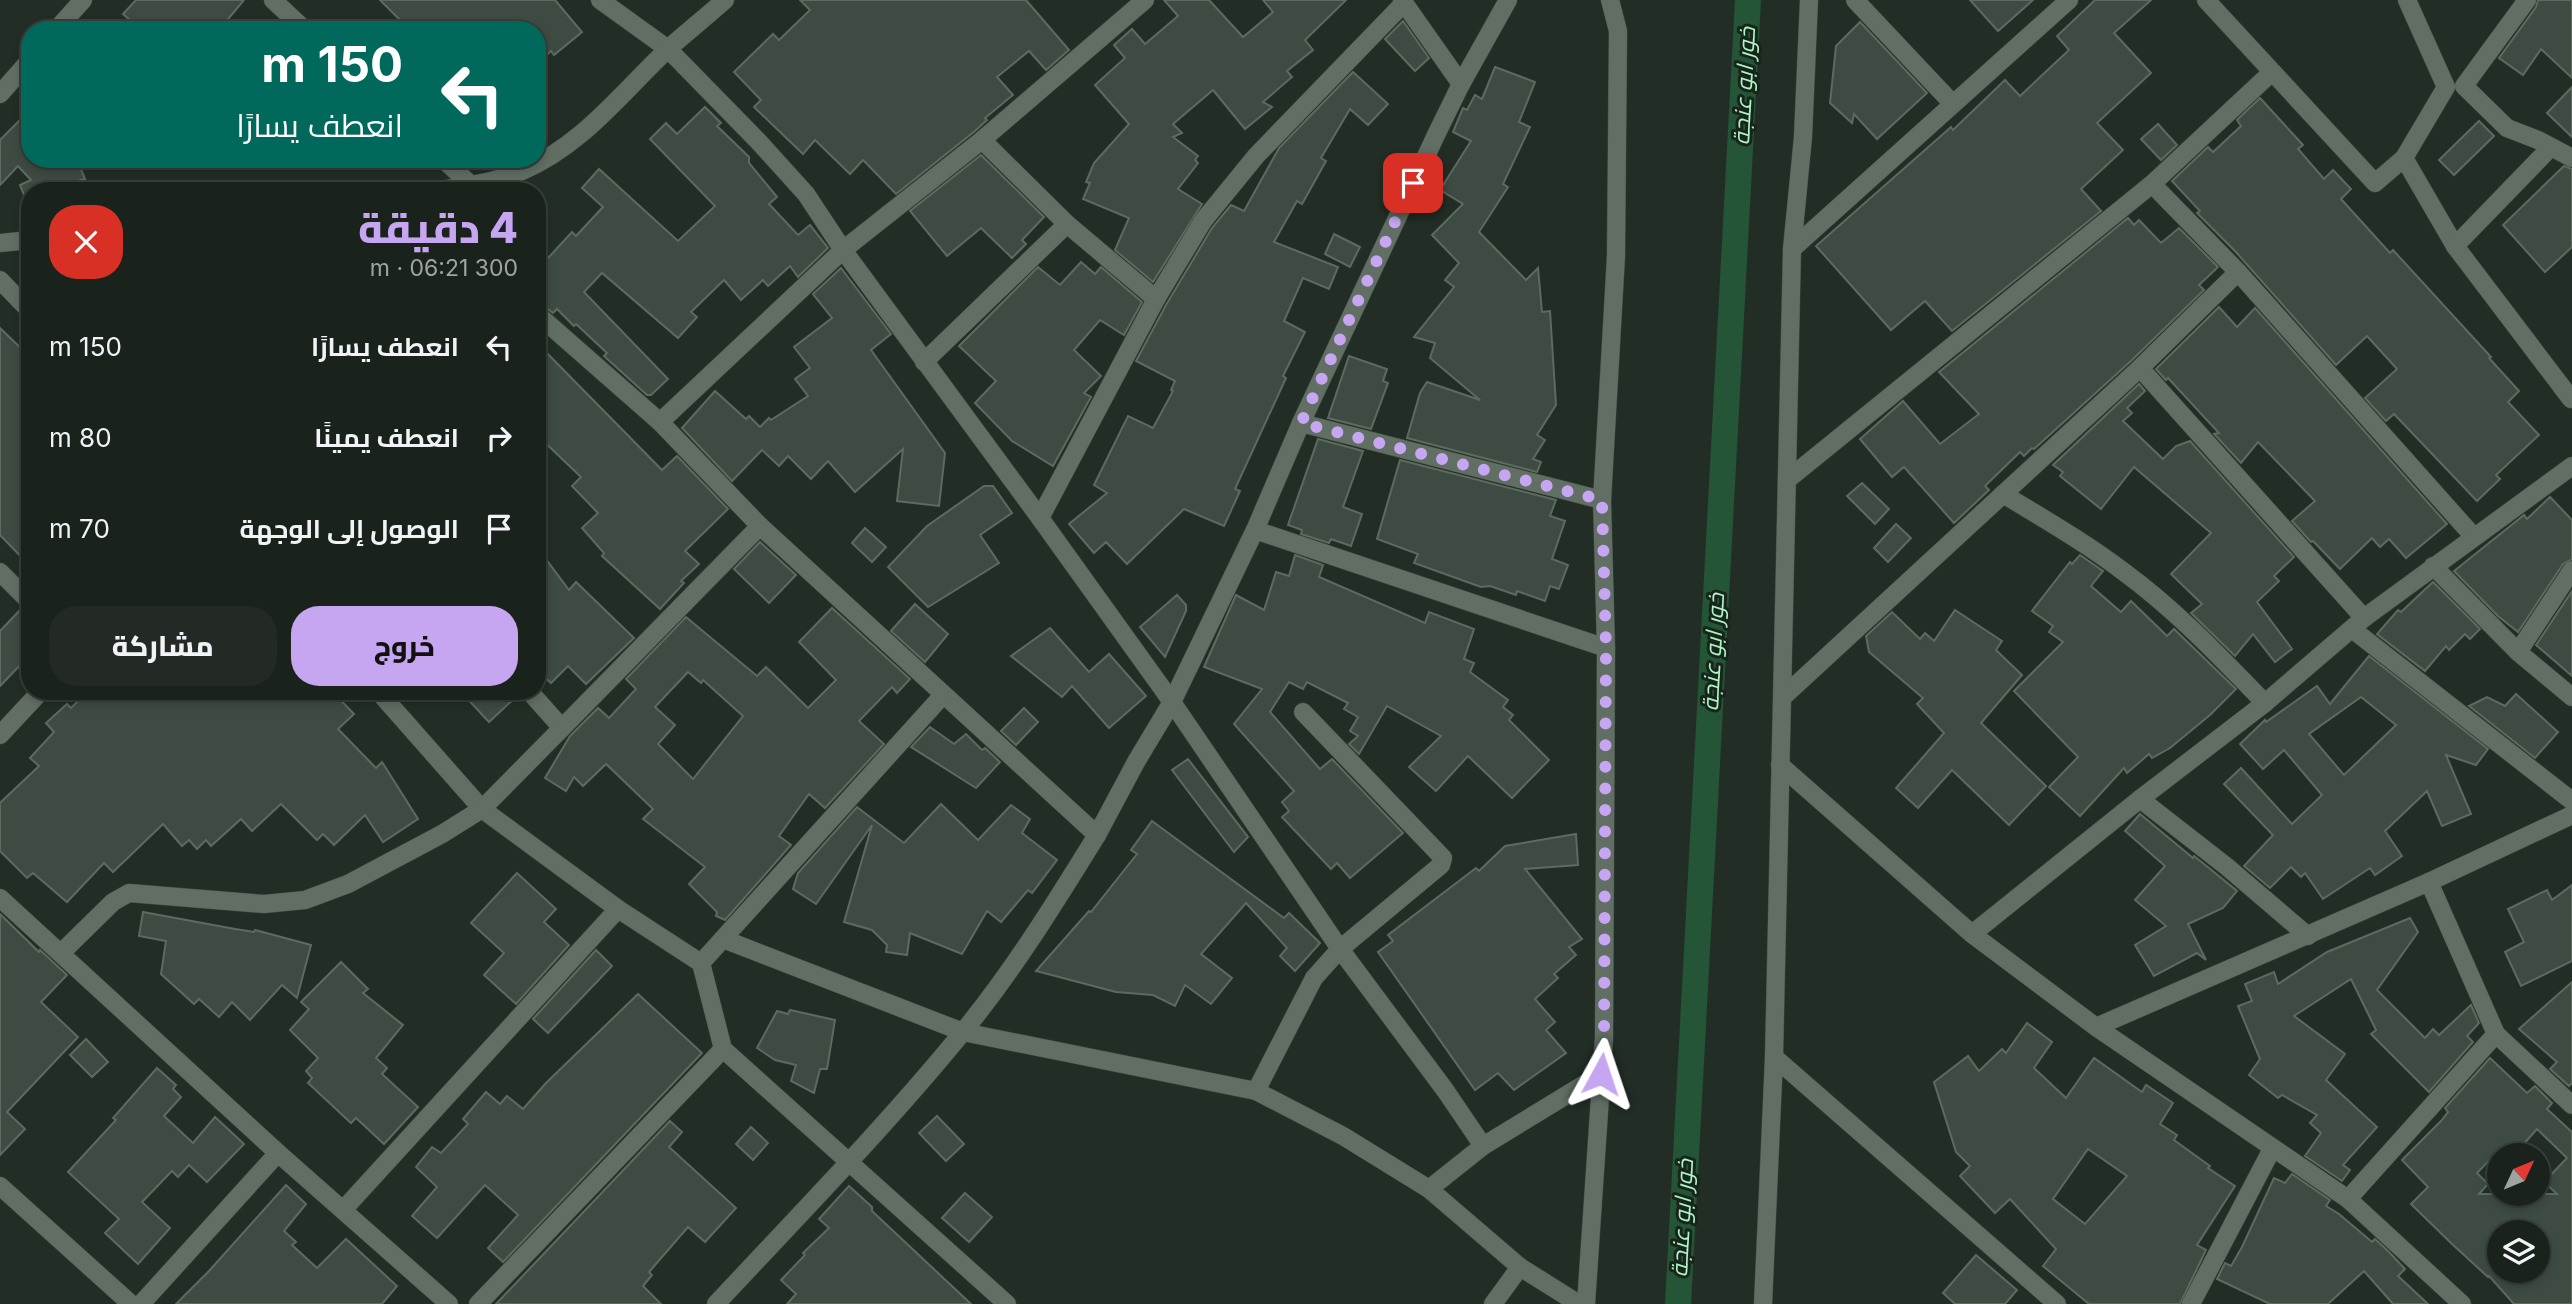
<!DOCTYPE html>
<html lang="ar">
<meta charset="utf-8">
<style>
body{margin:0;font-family:Inter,Cairo,sans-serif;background:#232a25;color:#f1f3f6;direction:rtl;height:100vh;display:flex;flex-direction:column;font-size:26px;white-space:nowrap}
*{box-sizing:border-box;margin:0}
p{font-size:23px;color:#9fa4a3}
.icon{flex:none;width:38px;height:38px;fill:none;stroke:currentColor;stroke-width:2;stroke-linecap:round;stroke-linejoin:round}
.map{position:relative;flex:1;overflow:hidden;direction:ltr}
.sheet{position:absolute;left:21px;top:182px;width:525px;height:518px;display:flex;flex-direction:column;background:#1a221c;border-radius:28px;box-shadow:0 4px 10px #0003,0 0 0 2px #383f3b;direction:rtl}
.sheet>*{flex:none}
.banner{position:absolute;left:21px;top:21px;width:525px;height:147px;border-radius:28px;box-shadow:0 4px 10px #0003,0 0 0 2px #383f3b;direction:rtl;background:#00695c;color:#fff;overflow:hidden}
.needle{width:46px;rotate:46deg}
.fabs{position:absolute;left:2487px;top:1143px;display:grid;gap:14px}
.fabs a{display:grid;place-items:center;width:63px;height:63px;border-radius:50%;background:#1a221c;box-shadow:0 4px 10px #0003,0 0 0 2px #383f3b;font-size:35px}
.pin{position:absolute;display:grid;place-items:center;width:60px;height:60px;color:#fff;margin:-30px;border-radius:14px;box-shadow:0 4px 10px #0006}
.me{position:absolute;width:77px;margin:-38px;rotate:5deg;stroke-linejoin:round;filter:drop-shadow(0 0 5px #0008)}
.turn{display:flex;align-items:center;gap:24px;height:147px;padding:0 28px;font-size:32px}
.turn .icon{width:91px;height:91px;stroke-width:2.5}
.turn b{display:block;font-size:49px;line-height:60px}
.round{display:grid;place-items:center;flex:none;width:74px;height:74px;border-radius:28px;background:#232a25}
.summary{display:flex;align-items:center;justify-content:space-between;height:119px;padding:0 28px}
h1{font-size:42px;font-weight:800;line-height:52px;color:#c6a6f0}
.action{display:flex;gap:14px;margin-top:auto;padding:14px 28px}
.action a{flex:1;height:80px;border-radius:28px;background:#c6a6f0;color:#111;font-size:28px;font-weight:800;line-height:80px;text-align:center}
.action a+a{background:#232a25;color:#f1f3f6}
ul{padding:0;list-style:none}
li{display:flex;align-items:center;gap:21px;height:91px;padding:0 28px}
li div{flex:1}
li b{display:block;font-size:26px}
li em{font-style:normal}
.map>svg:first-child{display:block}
</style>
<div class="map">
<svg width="2572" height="1304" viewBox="0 0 2572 1304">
<rect width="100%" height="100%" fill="#222e25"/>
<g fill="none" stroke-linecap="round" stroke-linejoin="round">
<polyline stroke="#255537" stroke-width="26" points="1678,1304 1748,0"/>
</g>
<g fill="#3e4b42" stroke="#5d6a60" stroke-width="2" fill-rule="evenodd">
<polygon points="136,0 244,0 219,30 141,30 123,14"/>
<polygon points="380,0 555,0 582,32 554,55 551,51 537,64 537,30 410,30"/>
<polygon points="800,0 1026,0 1069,50 1046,70 1029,51 997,77 1013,95 985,118 987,120 975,131 896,194 863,160 850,174 815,140 803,154 754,107 761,100 734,72 773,34 779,40 810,10"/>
<polygon points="1164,0 1209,0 1243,37 1273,12 1263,0 1346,0 1305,40 1313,50 1287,71 1292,77 1263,102 1272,107 1245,129 1213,90 1173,124 1182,133 1173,137 1198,156 1195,160 1198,163 1178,189 1202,204 1153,282 1115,250 1129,218 1083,199 1090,183 1086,182 1094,163 1129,124 1095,85 1125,58 1114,45 1132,29 1145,44 1178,16"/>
<polygon points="1970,0 2033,0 1998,31"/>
<polygon points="2095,0 2151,0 2114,33 2151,73 2097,123 2123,150 2081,189 2101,211 1952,331 1925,301 1891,330 1816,246 1951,127 1953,130 2005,80 2020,96 2069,50 2057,36"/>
<polygon points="2538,0 2572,0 2572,78 2541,49 2523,75 2499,58 2536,7"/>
<polygon points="1403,21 1429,58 1415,71 1385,39"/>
<polygon points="1860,22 1927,93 1877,139 1854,114 1852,123 1830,103 1836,46"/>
<polygon points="1495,67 1535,82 1519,122 1530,127 1503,184 1508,187 1479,232 1526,280 1538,268 1542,312 1550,311 1556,405 1537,435 1545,440 1533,459 1541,462 1537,472 1407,438 1420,393 1427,382 1480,400 1430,358 1435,343 1414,337 1454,287 1445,280 1459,263 1432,235 1463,204 1440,190 1471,141 1453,132 1463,108 1467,110 1475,95 1482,99"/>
<polygon points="1353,72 1388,104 1368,125 1350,109 1321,158 1326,161 1302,204 1297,201 1274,242 1338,267 1329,289 1303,278 1284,321 1305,332 1283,376 1286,378 1235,489 1240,491 1224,526 1184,509 1127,564 1106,542 1094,553 1069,524 1107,493 1094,485 1128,416 1153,428 1173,391 1171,390 1175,381 1136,361 1166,305 1212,228 1231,205 1244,211 1279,148"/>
<polygon points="2572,87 2572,137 2547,113"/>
<polygon points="2260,98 2303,145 2298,149 2324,179 2333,170 2351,189 2341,199 2390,253 2393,250 2491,357 2489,358 2519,391 2508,402 2539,435 2496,475 2500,479 2477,501 2394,414 2386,421 2365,398 2397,369 2367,336 2336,365 2235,251 2197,213 2200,211 2172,181 2208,147 2213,152 2241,126 2237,120"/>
<polygon points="705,107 721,123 717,126 749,157 749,163 777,197 769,204 798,235 810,225 828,248 798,277 790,266 768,286 763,280 741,300 724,280 691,312 697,317 678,338 602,273 584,292 668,379 651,395 647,395 604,356 607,353 576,324 574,326 557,309 553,313 537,301 537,270 572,232 576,236 603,207 582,188 599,169 678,241 715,206 650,139 666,123 677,134"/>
<polygon points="30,110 30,159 61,159 65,164 77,159 85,179 41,191 30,191 30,194 24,195 20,185 31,180 18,166 0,185 0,140"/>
<polygon points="2479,121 2494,136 2454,175 2439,160"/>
<polygon points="2158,124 2177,145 2161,160 2141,139"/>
<polygon points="981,155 1044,217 1022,240 1026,244 1012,258 981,228 947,256 910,211"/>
<polygon points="2564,166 2572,169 2572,247 2545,272 2503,225"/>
<polygon points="2128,218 2134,225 2139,220 2161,243 2179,228 2218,267 2199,285 2204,290 2132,360 2034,449 2032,448 2024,456 2020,452 1985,486 1989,490 1954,523 1904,467 1892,477 1860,439 1903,401 1940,444 1979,414 1939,372"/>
<polygon points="1334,234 1360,247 1350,267 1325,254"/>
<polygon points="1081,262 1095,274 1101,267 1142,302 1124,335 1100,320 1074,350 1101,376 1084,393 1091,397 1053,466 1012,441 975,403 996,381 959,346 1038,267 1060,285"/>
<polygon points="841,268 891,334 871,350 945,453 939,506 897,501 903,449 855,492 828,461 811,479 788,456 779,466 762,450 732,481 682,428 715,391 746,419 749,416 760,427 769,418 771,420 808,396 795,379 810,368 794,347 832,318 813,294"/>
<polygon points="2219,307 2237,327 2255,308 2447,524 2406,558 2389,539 2380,547 2372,538 2340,569 2313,541 2311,542 2292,521 2315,501 2258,442 2241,463 2214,434 2219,433 2168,378 2166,380 2156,369"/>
<polygon points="0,328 30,357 30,566 0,535"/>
<polygon points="537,343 662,470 677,456 728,509 685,551 699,564 681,581 684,583 660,609 602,556 604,553 582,528 598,513 572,486 581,477 537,435"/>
<polygon points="1349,356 1387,369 1383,381 1388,383 1371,429 1328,418"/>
<polygon points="2139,384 2145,391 2127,408 2132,413 2123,421 2163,459 2176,446 2190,441 2294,557 2274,576 2279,581 2257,602 2292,649 2275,662 2253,634 2235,656 2191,613 2202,604 2171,574 2211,533 2134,467 2101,509 2060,476 2063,472 2053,465"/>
<polygon points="1318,439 1363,451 1343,507 1362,514 1351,546 1331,539 1329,543 1301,534 1302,530 1288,525"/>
<polygon points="1400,460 1556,500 1550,516 1565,521 1552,559 1568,565 1559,589 1550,586 1545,601 1517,591 1516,595 1490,586 1481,587 1414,563 1418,554 1377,539"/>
<polygon points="1862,483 1889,509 1875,524 1847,496"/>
<polygon points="984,486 993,486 1012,513 980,535 999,563 928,607 888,567 927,526"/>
<polygon points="2550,497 2572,520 2572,559 2563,564 2518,632 2498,616 2454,571 2524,515 2527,519"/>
<polygon points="1896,524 1911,538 1888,562 1874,548"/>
<polygon points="865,528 886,547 872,562 852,543"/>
<polygon points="760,542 796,575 769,603 734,569"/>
<polygon points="537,547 569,590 576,582 634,638 586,684 568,666 551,683 537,670"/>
<polygon points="1295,555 1323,565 1319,577 1425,623 1429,612 1474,629 1464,659 1474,663 1470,672 1508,700 1503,707 1513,715 1509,720 1549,760 1512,798 1468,756 1436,791 1409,767 1441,736 1387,706 1359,754 1349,744 1358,736 1350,731 1358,717 1344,709 1348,703 1307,682 1303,689 1289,682 1270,712 1320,769 1332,759 1403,833 1350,878 1337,863 1331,869 1282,817 1289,811 1282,802 1294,791 1234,724 1262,689 1204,667 1236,595 1264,610 1276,572 1289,576"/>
<polygon points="2080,555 2103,571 2091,586 2121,612 2131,601 2167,636 2174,629 2236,689 2210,715 2170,748 2152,758 2149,754 2127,773 2124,768 2080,816 2049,787 2078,757 2014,691 2063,642 2049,632 2053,626 2032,611 2070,562 2072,564"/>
<polygon points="2433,582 2480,629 2470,639 2465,634 2449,650 2446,646 2425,671 2377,634 2398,610 2401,612"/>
<polygon points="2572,591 2572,676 2536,645"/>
<polygon points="1177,595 1186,605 1186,611 1165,657 1140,627"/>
<polygon points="915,604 948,634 925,662 891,631"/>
<path d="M832 608 910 679 897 693 892 687 859 721 884 744 825 808 809 794 779 836 791 845 725 920 716 916 717 912 689 884 705 867 643 819 653 809 606 764 583 786 574 777 566 791 545 778 570 736 598 708 609 718 636 689 626 679 686 617 757 676 766 667 808 708 836 680 799 642ZM688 672 701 683 703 680 743 716 693 779 658 744 675 725 655 707Z"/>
<polygon points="21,609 30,613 30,655 0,686 0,631"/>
<polygon points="1955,610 2002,641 1996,650 2022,675 1981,723 2046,786 2009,825 1952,770 1918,808 1896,788 1944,733 1917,704 1923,698 1869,652 1866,636 1892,612 1920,639 1925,633 1934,641"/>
<polygon points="1050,628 1089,672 1109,654 1146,696 1109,728 1072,686 1062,697 1011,656"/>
<path d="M2369 656 2488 749 2476 765 2446 755 2471 814 2442 826 2427 791 2385 831 2402 856 2375 875 2370 868 2323 899 2305 873 2301 877 2291 867 2270 888 2244 866 2273 835 2224 784 2241 768 2292 824 2322 795 2284 750 2263 769 2240 744 2265 720 2266 722 2317 686 2330 704ZM2361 697 2396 725 2344 775 2309 734Z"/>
<polygon points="88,691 332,691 354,714 338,729 376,768 382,762 418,819 383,842 365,815 334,845 323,834 317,840 281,804 252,831 241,819 211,846 206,840 197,849 189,840 182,846 163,824 113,872 104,863 67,902 33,873 27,878 0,851 0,803 39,766 30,758 54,732 46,723 67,704 71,708"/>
<polygon points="460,691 518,691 518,695 489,722"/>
<polygon points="2516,694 2558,732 2535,758 2469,706 2487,697 2505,706"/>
<polygon points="1024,708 1038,722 1016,745 1001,731"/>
<polygon points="930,727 954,744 966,734 982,750 985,748 1000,762 976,788 911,747"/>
<polygon points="1188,759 1248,837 1234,852 1172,770"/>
<polygon points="941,804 978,840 1011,805 1030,819 1022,833 1057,860 1032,893 1028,890 1001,922 987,911 962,954 910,933 907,955 886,952 887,945 872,930 844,922 872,825 816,904 793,889 798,873 857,807 904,843"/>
<polygon points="2140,814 2193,858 2194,856 2209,868 2237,891 2223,908 2188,924 2206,960 2197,953 2154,976 2135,945 2166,926 2135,900 2165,866 2125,831"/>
<polygon points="1152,821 1284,918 1289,913 1320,943 1295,971 1280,956 1287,948 1246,903 1201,954 1232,978 1211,1004 1185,985 1175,1006 1153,995 1116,992 1036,971 1089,911 1091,912 1137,854 1131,850"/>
<polygon points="1576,834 1578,865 1525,869 1582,939 1569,947 1576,955 1554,974 1558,978 1535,999 1555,1022 1546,1030 1566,1053 1514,1090 1498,1073 1475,1090 1378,952 1393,941 1388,935 1476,868 1479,871 1505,846"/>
<polygon points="517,873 556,909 544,922 569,945 516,1004 484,975 504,953 471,923"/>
<polygon points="2572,885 2572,961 2521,986 2505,952 2524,942 2508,909 2547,890 2552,900"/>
<polygon points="143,912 235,929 254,932 255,930 311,945 297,998 282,985 250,1020 232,1002 219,1017 199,999 194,1004 161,974 166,941 139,936"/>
<polygon points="0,914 39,952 40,950 67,975 41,1002 78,1037 7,1112 25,1129 0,1155"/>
<polygon points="2410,918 2418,932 2377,990 2425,1038 2433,1029 2439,1035 2471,1005 2479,1023 2467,1036 2473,1042 2429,1092 2371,1034 2376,1030 2351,979 2294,1016 2345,1054 2326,1080 2377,1127 2343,1165 2350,1170 2342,1181 2305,1156 2321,1133 2310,1123 2317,1115 2282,1095 2278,1098 2249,1075 2260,1059 2238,1006 2252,1001 2245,984 2274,972 2278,984 2327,952"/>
<polygon points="596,950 612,966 548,1033 533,1019"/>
<polygon points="341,962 368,989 363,993 403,1025 376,1058 387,1068 382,1074 418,1107 384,1144 356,1118 351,1123 308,1083 312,1078 306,1071 318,1058 290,1030 309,1009 301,1002"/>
<polygon points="2572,982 2572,1083 2569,1086 2550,1069 2557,1062 2519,1029"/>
<polygon points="638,994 702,1053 503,1262 488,1248 518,1215 485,1185 437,1238 412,1216 437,1187 416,1167 432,1147 441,1153 468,1124 463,1119 486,1092 500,1104 507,1096 523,1109 546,1083"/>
<polygon points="790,1010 835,1020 827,1069 820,1069 814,1093 791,1081 796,1065 775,1060 757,1048 777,1011 788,1014"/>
<path d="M2027 1023 2052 1042 2034 1068 2066 1098 2094 1058 2142 1092 2146 1085 2173 1103 2160 1124 2177 1135 2174 1140 2210 1166 2208 1168 2235 1186 2197 1245 2206 1250 2180 1304H2089L2043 1266 2056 1249 2010 1199 1995 1213 1960 1176 1970 1166 1956 1152 1934 1082 1968 1056 1979 1071 2002 1049 2006 1053ZM2088 1149 2127 1176 2085 1224 2053 1199Z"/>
<polygon points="86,1039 108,1062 92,1077 70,1055"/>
<path d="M2490 1058 2527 1093 2535 1086 2552 1103 2547 1109 2572 1132V1304H2514L2489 1276 2488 1277 2452 1244 2411 1204 2428 1187 2402 1160 2441 1121 2448 1112 2445 1108ZM2537 1129 2567 1158 2544 1182 2557 1194H2479L2488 1184 2477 1173 2503 1146 2514 1155ZM2499 1232H2538V1270H2499Z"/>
<polygon points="157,1068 176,1085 173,1089 181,1097 164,1116 193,1143 215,1117 244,1144 207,1182 189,1165 178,1177 172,1171 142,1202 170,1228 138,1264 105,1233 119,1219 68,1172 116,1120 113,1118"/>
<polygon points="937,1116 964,1144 946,1161 919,1133"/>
<polygon points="670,1121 682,1132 669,1147 736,1208 705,1242 688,1227 649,1272 652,1275 643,1286 661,1304 496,1304"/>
<polygon points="751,1127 768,1143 753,1160 736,1144"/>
<polygon points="2292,1174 2330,1200 2326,1206 2339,1214 2372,1242 2375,1239 2389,1252 2405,1269 2398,1276 2428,1304 2393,1304 2364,1271 2328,1304 2270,1304 2217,1279 2225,1263 2231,1266 2242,1247 2274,1178 2285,1183"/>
<polygon points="286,1185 306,1204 284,1231 296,1242 292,1245 317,1268 346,1239 397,1286 382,1304 176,1304 209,1271"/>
<polygon points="849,1186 872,1207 872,1211 971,1304 787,1304 796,1294 781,1280 805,1255 803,1253 829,1228 819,1219"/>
<polygon points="965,1193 992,1217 969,1242 942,1218"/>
<polygon points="1976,1255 2017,1290 2005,1304 1955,1304 1943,1293"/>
</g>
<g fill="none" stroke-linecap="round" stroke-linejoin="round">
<defs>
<g id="minor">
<polyline points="273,0 305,30"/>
<polyline points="600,0 668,49 758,141 806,194 843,250 1040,518 1172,702 1340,949 1314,978 1256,1091 963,1032 723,939"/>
<polyline points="1402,0 1461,84"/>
<polyline points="1855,0 1952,103"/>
<polyline points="2206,0 2375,183 2404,158 2446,87 2407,0"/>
<polyline points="2527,0 2464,86 2507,128 2538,140 2572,158"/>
<polyline points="56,30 83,0"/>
<polyline points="2272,72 2152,184 2238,272 2474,537"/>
<polyline points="0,94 30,60"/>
<polyline points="982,140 1067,224 1156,299 1040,518"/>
<polyline points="2404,158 2455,246 2571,399"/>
<polyline points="443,159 471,185"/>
<path d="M434 191C463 186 495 183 522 171 583 145 622 92 669 48 687 32 707 16 725 0"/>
<polyline points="0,243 30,240"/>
<polyline points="2455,246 2550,148"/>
<polyline points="1792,249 2069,0"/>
<polyline points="0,280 30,311"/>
<polyline points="1156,299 1203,221 1256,156 1404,3"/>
<polyline points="537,314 660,422 760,526"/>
<polyline points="924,362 1067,224"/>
<polyline points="2140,368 2364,618"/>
<polyline points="660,422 843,250 982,140 1145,0"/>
<polyline points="1301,423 1602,500"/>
<polyline points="1787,480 2152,184"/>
<path d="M2003 494C2044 519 2086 543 2124 572 2176 610 2220 657 2265 703"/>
<polyline points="1255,530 1606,648"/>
<polyline points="2433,566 2518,652 2572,697"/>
<polyline points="0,572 30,602"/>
<polyline points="2352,629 2572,801"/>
<polyline points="2518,652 2572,570"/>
<polyline points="378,691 482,809 618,909 701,963 723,1049 1007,1304"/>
<polyline points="529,691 562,728 760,526 1097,835 1136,762 1172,702 1255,530 1301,423 1436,135 1461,84 1508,0"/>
<polyline points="1783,697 2140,368 2238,272"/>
<polyline points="1303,712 1443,858 1441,865 1340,949 1445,1090 1483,1146 1601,1074"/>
<polyline points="0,735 41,691"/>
<polyline points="1780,765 1972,934 2096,1027 2348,1199 2462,1304"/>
<polyline points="2140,799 2226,866 2308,936"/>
<polyline points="2429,882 2496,1034 2572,1105"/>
<polyline points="0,898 278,1153 449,1304"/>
<polyline points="1972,934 2140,799 2265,703 2364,618 2572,466"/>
<polyline points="61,953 113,902 129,893 264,904 305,900 348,884 442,834 482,809 562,728"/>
<polyline points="701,963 943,695"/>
<polyline points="2096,1027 2429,882 2572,815"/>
<polyline points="1774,1057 2057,1304"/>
<polyline points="1256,1091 1343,1136 1429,1189 1520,1267 1579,1304"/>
<polyline points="0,1186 131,1304"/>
<polyline points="1429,1189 1483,1146"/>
<polyline points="2348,1199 2496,1034"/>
<polyline points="343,1210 618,909"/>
<polyline points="141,1304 278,1153"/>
<polyline points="478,1304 723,1049"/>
<path d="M716 1304C799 1215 885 1127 962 1033 1013 971 1055 903 1097 835"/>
<polyline points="1493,1304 1520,1267"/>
<polyline points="1586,1304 1604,1038 1606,648 1602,500 1616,256 1618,31 1610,0"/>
<polyline points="1763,1304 1774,1057 1792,249 1803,137 1809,0"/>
<polyline points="2191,1304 2272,1149"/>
</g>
</defs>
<use href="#minor" stroke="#3f4941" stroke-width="19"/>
<use href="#minor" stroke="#616e64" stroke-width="18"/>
</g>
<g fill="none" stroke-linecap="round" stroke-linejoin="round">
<polyline stroke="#c6a6f0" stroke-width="12" stroke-dasharray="0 21.6" points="1413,183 1301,423 1602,500 1606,648 1604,1038 1601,1074"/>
</g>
<g text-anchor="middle" stroke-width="6" stroke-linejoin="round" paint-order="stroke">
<g font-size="23" font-style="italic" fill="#abf7c3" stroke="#19241c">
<text transform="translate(1744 86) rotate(-87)" y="8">خور ابو عنجة</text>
<text transform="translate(1713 652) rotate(-87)" y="8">خور ابو عنجة</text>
<text transform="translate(1682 1218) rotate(-87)" y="8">خور ابو عنجة</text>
</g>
</g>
</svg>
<div class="fabs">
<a><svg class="needle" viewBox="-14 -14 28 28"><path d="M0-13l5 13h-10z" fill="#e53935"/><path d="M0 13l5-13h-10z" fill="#9fa4a3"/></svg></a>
<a><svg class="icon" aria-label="layers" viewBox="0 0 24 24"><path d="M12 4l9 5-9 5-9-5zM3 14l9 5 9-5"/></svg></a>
</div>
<div class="pin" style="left:1413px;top:183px;background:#d93025"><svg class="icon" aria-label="arrive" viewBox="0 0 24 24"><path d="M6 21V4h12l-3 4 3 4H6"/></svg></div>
<svg class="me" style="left:1601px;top:1074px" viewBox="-20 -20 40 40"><path d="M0-17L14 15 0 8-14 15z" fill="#c6a6f0" stroke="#fff" stroke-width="4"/></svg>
<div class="banner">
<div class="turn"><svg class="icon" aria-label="left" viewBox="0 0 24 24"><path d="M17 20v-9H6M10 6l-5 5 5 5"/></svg><div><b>150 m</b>انعطف يسارًا</div></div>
</div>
<section class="sheet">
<div class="summary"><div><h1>4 دقيقة</h1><p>300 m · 06:21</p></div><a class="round" style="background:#d93025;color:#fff"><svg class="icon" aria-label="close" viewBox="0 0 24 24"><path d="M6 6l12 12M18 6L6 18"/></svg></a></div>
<ul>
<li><svg class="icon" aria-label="left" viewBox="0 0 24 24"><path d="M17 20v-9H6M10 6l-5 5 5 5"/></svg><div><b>انعطف يسارًا</b></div><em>150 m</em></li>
<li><svg class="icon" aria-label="right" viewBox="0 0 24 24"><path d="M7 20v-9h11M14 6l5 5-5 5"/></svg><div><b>انعطف يمينًا</b></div><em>80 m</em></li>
<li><svg class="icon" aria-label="arrive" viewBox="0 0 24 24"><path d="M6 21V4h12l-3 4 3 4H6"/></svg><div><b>الوصول إلى الوجهة</b></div><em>70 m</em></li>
</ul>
<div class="action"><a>خروج</a><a>مشاركة</a></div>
</section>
</div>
